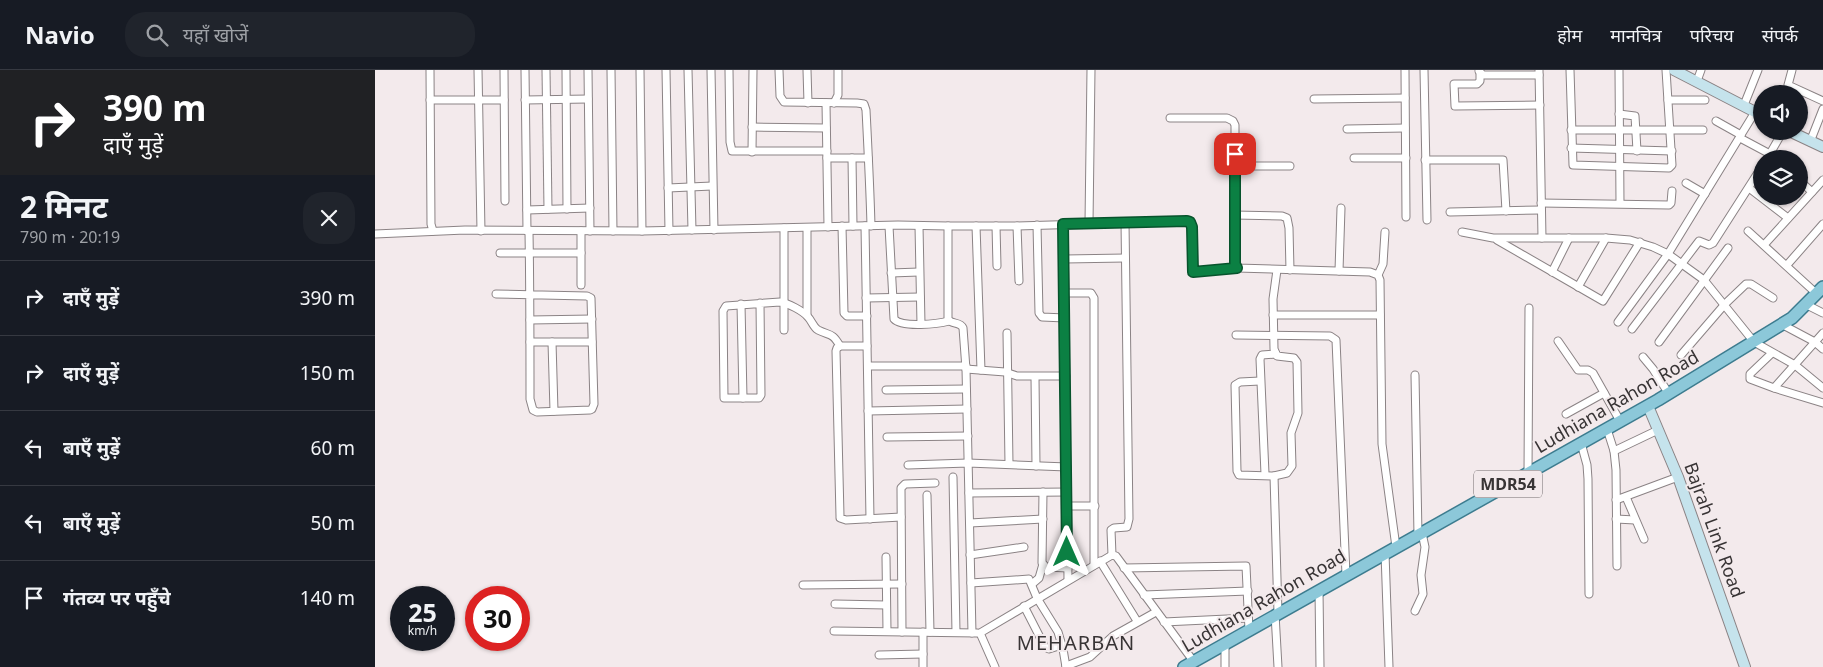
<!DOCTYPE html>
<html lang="hi">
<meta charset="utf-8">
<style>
body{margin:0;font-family:"Noto Sans","Noto Sans Devanagari",sans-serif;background:#20242c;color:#f1f3f6;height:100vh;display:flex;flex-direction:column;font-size:19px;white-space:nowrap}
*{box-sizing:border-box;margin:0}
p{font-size:16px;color:#9ea1a6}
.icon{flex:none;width:28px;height:28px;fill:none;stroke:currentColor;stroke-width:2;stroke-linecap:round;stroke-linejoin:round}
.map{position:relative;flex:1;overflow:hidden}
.drawer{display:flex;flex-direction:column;background:#171b24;width:375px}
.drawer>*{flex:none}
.top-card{background:#202124;color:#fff;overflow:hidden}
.tools{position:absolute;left:1378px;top:15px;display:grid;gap:10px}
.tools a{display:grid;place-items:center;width:55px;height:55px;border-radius:50%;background:#171b24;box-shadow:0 1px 4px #0004;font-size:25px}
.speed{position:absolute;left:15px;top:516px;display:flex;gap:10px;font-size:25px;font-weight:700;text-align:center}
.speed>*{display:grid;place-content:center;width:65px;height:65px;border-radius:50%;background:#171b24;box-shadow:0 1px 4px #0004;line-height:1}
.speed small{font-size:12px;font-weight:400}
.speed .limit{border:8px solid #d22;background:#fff;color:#111}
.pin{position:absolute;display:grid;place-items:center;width:42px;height:42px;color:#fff;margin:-21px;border-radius:10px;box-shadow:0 2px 8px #0006}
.me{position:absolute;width:55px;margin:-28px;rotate:0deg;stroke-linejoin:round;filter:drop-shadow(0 0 4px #0008)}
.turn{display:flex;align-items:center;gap:18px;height:105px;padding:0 20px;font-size:22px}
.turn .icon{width:65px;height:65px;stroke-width:2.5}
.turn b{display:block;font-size:35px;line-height:42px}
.round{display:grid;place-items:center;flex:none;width:52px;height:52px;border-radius:20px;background:#20242c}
.summary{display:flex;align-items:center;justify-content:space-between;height:85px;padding:0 20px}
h1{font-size:30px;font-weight:700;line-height:38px}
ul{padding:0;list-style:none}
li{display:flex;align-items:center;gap:15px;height:75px;padding:0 20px;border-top:1px solid #363941}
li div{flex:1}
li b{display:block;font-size:19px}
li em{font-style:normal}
header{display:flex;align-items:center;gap:30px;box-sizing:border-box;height:70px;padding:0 25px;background:#171b24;border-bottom:1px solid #363941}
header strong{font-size:24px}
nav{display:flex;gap:28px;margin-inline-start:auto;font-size:18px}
.search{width:350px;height:45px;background:#20242c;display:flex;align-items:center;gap:12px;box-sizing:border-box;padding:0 18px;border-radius:20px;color:#9ea1a6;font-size:19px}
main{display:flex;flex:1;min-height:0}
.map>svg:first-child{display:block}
</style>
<header>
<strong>Navio</strong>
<div class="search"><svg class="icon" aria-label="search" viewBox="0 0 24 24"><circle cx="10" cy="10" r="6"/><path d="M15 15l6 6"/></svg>यहाँ खोजें</div>
<nav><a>होम</a><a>मानचित्र</a><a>परिचय</a><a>संपर्क</a></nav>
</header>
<main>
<section class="drawer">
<div class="top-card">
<div class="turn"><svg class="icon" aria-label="right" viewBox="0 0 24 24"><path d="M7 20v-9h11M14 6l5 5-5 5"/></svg><div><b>390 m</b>दाएँ मुड़ें</div></div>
</div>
<div class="summary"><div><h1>2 मिनट</h1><p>790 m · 20:19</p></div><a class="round"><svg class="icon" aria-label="close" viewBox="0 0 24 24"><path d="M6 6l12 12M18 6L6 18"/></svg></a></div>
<ul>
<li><svg class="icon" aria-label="right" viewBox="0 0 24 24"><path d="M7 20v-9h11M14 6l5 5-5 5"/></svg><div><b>दाएँ मुड़ें</b></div><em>390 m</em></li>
<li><svg class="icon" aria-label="right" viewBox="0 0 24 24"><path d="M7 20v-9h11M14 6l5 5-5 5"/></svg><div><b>दाएँ मुड़ें</b></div><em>150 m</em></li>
<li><svg class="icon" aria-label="left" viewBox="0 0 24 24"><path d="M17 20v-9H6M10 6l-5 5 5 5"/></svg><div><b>बाएँ मुड़ें</b></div><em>60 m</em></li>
<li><svg class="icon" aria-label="left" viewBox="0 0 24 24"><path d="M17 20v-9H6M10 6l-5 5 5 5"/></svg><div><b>बाएँ मुड़ें</b></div><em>50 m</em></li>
<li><svg class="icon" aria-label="arrive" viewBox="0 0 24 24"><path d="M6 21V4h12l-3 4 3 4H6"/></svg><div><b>गंतव्य पर पहुँचे</b></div><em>140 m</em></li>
</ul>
</section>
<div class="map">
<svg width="1448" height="597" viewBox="0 0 1448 597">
<rect width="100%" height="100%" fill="#f3eaec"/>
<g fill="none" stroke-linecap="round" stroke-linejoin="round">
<defs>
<g id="street">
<polyline points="55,0 56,154 58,161"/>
<polyline points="103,0 106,161"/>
<polyline points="129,0 130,131"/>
<polyline points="150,0 152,161"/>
<polyline points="171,0 173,139"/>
<polyline points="191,0 192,139"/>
<polyline points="213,0 215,161"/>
<polyline points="236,0 238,161"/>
<polyline points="265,0 267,161"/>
<polyline points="291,0 294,161"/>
<polyline points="313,0 317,160"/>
<polyline points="336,0 339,160"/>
<polyline points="354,0 355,72 357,81 452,81"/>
<path d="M404 0 405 26 409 32 482 33 489 34 491 40C493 79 495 117 496 156"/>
<polyline points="432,0 433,33"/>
<polyline points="1030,0 1031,147"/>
<polyline points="1049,0 1052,150"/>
<polyline points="1164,0 1167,168"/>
<polyline points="1195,0 1198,95 1294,98 1297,95 1291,0"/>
<polyline points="1244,0 1245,133"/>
<polyline points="1417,0 1413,15 1448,31"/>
<polyline points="1104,1 1108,5 1164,5"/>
<polyline points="1105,4 1105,11 1102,14 1079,14 1080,36 1165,35"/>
<polyline points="1322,11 1326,0"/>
<polyline points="939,29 1030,28"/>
<polyline points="55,30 129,30"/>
<polyline points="150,30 213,29"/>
<polyline points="1293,30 1330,30"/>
<polyline points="451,33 453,157"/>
<polyline points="459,33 463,25 463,0"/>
<polyline points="1369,35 1383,0"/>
<polyline points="1244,44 1260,46 1262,81"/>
<polyline points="795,48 852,48 858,51 860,55 860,194 862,198 995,202 1003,205 1005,210 1007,374 1021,477"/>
<polyline points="1341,51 1366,65"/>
<polyline points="377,57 451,58"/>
<polyline points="972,59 1030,58"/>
<polyline points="1196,60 1328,60"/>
<polyline points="1365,68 1395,84"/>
<polyline points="1435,72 1448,39"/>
<polyline points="1196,78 1297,81"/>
<polyline points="377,82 378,0"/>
<polyline points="452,88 493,88"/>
<polyline points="477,88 478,156"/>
<polyline points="979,88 1031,88"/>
<polyline points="1392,89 1408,61"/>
<polyline points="1050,90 1128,90 1131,141"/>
<polyline points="860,96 915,96"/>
<polyline points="1424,110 1437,122"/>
<polyline points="1311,113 1330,124"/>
<polyline points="293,118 337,116"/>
<polyline points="1374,118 1413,148"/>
<polyline points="1166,133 1294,135 1296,133 1297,121"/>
<polyline points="152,140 215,138"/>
<polyline points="1075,142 1166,140"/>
<polyline points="859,145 907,146 912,148 914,158 915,200"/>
<polyline points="714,153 716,0"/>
<polyline points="689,154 693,510"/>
<polyline points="662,155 664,243 667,247 690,248"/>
<polyline points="467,156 469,243 472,246 492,246"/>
<polyline points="490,156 495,449"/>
<path d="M514 156 519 249C527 258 563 254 574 251"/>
<polyline points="544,156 546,254"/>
<polyline points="601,156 606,300"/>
<polyline points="621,156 622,196"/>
<polyline points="642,156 644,211"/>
<polyline points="409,158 409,260"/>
<polyline points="432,158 432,245"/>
<polyline points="1373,161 1442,224"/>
<polyline points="1087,162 1118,168 1231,168 1255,170 1278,177 1293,184 1329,210 1379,272 1420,295 1448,318"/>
<polyline points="0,164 90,160 267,161 523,155 573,156"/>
<polyline points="1122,170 1228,231 1265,172"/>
<polyline points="1389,175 1448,110"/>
<polyline points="125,183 206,183"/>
<polyline points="690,189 750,188"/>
<polyline points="1412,195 1448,154"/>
<polyline points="964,201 966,138"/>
<polyline points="1177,202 1194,168"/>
<polyline points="516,203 544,202"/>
<polyline points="1003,205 1008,194 1010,162"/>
<polyline points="206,215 206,161"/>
<polyline points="1203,217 1231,168"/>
<polyline points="690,223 716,223 719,228 719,495"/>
<path d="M121 224 212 226 216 228 219 334 217 339 215 340 162 342 158 340 155 329C155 273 155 217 154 162"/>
<polyline points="491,228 545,227"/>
<path d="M385 233 386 325 384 328H349L348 241 351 236 405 232C413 233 428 241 433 247 437 251 438 257 443 260 455 266 457 262 465 276"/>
<polyline points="366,234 368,328"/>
<polyline points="1432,235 1448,243"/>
<polyline points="898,245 1005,245"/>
<polyline points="155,250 217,249"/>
<polyline points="1243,252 1293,184 1380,42"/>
<polyline points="1408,255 1440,272 1448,279"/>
<polyline points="1257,259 1324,171 1334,175 1338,173 1386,98"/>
<polyline points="632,263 634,394"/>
<polyline points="861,265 955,266 961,270 971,505"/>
<polyline points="1183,271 1203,300 1213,300 1218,303 1245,351"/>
<polyline points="155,272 217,272"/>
<polyline points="177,272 179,341"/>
<polyline points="1284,272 1353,178"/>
<polyline points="492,276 465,276 462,278 461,281 465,446 465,448 471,450 526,447"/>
<polyline points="1397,283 1375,304 1375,309 1399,318 1448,333"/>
<polyline points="1306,285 1350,234 1371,214 1376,214 1398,228"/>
<polyline points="1268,287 1278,299 1294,324"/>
<polyline points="493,296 591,296"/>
<polyline points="591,299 630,302 642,306 691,306"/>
<polyline points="1040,305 1043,465"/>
<polyline points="660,307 661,396"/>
<polyline points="885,311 865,312 860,315 862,401 864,405 899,406 903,543"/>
<polyline points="1399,318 1448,263"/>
<polyline points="511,320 591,319"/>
<polyline points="493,341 592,339"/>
<polyline points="1191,344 1229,323"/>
<polyline points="1232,359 1239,381 1241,400 1242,496"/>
<polyline points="512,367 593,366"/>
<polyline points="1206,373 1212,395 1213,409 1214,524"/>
<polyline points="1239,381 1283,360"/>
<polyline points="533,395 593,393 692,397"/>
<polyline points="1153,403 1154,238"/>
<polyline points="890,404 885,289 887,285 901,284"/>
<polyline points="899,406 912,403 917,396 916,363 923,343 922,292 919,288 902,286 899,279 898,229 902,200"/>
<polyline points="578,407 581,562"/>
<polyline points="668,422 667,493 671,497 693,498"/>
<polyline points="594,423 692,422"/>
<polyline points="552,425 555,562"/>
<polyline points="1251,427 1269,469"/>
<polyline points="1241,430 1303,407"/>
<polyline points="692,436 720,436"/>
<polyline points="1241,449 1260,450"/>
<polyline points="595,453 668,449"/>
<polyline points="1010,483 1014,597"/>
<polyline points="595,485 649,477"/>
<polyline points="737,485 736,460 739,458 752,457 754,449 750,152"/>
<polyline points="511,487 512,561"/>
<polyline points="725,491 762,551"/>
<polyline points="749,498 871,496 874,560"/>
<polyline points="596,513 654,509 662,528 683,562 688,579 691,597"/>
<polyline points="657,514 664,508 668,494"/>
<polyline points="428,515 527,514"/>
<polyline points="944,520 945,597"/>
<polyline points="769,525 873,521"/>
<polyline points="460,534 511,535"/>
<polyline points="649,536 670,577 674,579 687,575"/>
<polyline points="1040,541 1048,524 1046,505 1050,477 1047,463"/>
<polyline points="900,544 903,597"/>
<polyline points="789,552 873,548"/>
<polyline points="459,561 602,563"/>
<polyline points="527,562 526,418 530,414 560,413"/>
<polyline points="548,562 548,597"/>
<path d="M597 563 591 299 588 258C585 251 576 255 573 249V156H642L812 151 815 152 817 157 818 202 862 198"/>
<polyline points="504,585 548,584"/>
<polyline points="691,596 715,587 738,566 781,542"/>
<polyline points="620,597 605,563 737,485 741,486 819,592"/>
<polyline points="850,597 850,574"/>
</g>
<g id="secondary">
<polyline points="1299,0 1386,45"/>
<polyline points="1414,61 1448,77"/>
<polyline points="1273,336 1303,407 1370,597"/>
</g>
<polyline id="primary" points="809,597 1283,330 1417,248 1448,217"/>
</defs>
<use href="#street" stroke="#8b8385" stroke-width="9"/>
<use href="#secondary" stroke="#8b8385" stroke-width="12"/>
<use href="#primary" stroke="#3d7c8f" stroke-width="14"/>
<use href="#street" stroke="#fff" stroke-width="7"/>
<use href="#secondary" stroke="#c5e3ec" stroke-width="10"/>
<use href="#primary" stroke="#8cc8d9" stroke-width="11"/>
</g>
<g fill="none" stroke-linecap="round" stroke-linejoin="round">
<defs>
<polyline id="route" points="692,482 688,154 812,151 815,152 817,157 818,202 862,198 860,194 860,84"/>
</defs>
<use href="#route" stroke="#07532c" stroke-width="12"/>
<use href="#route" stroke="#0b8043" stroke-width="9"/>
</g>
<g text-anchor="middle" stroke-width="4" stroke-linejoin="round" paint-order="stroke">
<rect fill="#f3eaec" stroke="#706b6c" stroke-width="1" x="1099" y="400.5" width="68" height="27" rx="4"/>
<g font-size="16" font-weight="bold" fill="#383435">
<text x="1133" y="420">MDR54</text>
</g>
<g font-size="18" fill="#383435" stroke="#f3eaec">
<text transform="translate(1242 332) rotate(-30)" y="6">Ludhiana Rahon Road</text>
<text transform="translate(1339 460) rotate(70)" y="6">Bajrah Link Road</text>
<text transform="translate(889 531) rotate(-30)" y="6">Ludhiana Rahon Road</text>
</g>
<g font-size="20" letter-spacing="1" fill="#383435" stroke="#f3eaec">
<text x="701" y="580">MEHARBAN</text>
</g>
</g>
</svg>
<div class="tools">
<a><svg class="icon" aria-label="sound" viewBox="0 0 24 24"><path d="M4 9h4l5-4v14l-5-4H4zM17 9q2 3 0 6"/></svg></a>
<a><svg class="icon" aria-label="layers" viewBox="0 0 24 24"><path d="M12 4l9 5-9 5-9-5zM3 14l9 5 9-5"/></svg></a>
</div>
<div class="speed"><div>25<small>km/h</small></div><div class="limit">30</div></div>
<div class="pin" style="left:860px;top:84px;background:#d93025"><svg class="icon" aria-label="arrive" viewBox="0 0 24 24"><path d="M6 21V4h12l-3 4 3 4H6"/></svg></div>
<svg class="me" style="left:692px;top:482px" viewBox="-20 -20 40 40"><path d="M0-17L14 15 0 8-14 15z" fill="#0b8043" stroke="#fff" stroke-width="4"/></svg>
</div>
</main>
